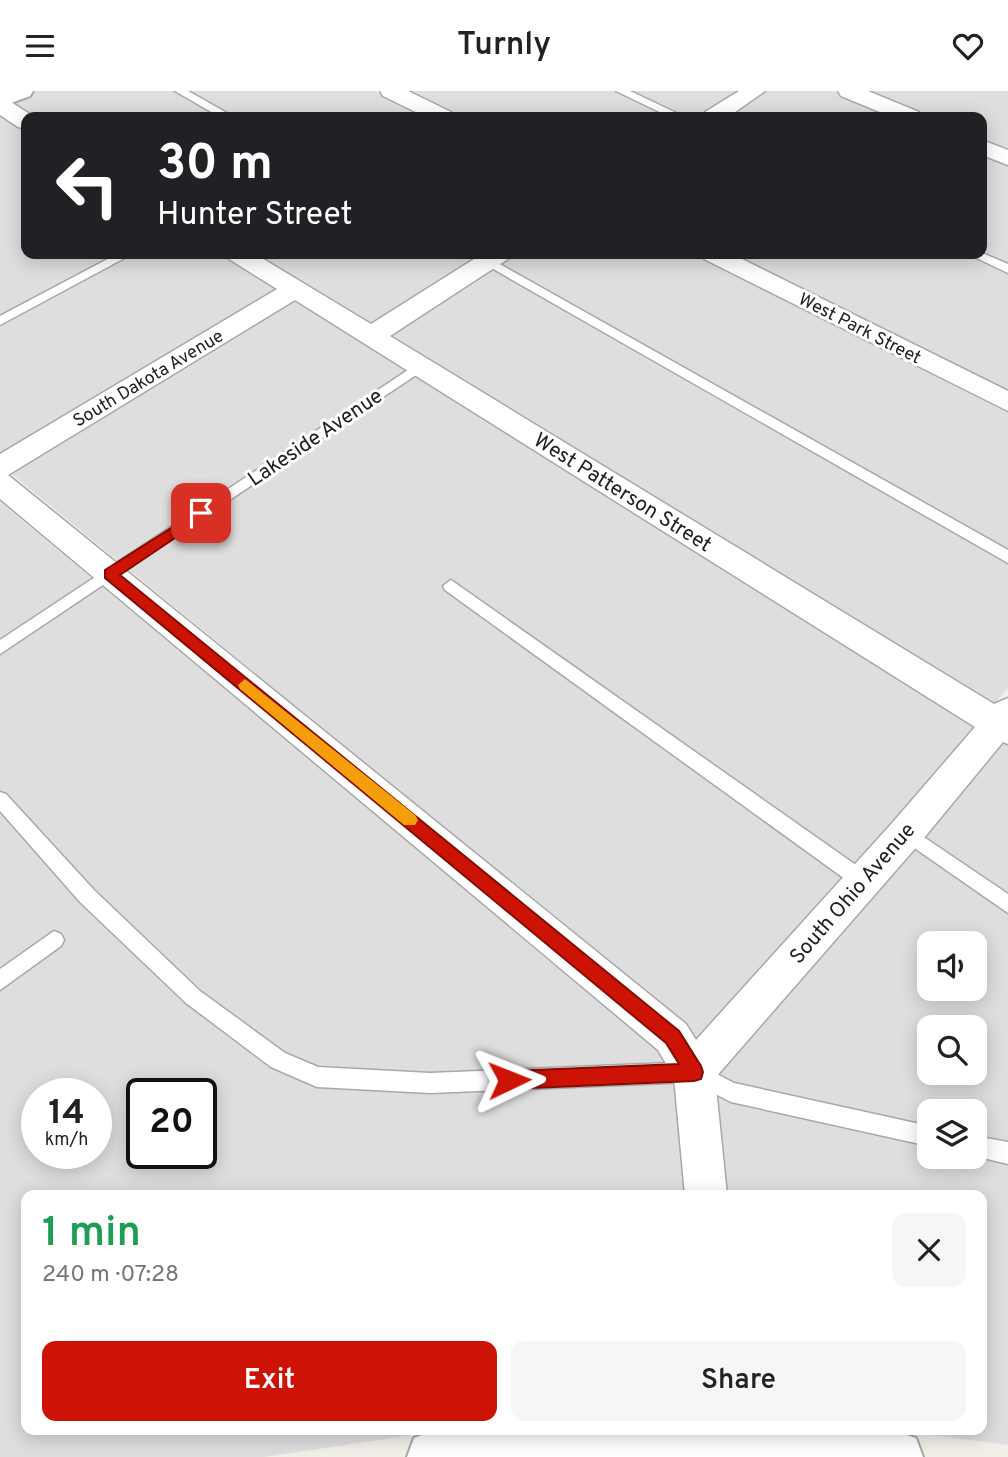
<!DOCTYPE html>
<meta charset="utf-8">
<style>
body{margin:0;font-family:Overpass,sans-serif;background:#f6f6f6;color:#222;height:100vh;display:flex;flex-direction:column;font-size:26px;white-space:nowrap}
*{box-sizing:border-box;margin:0}
p{font-size:23px;color:#767676}
.icon{flex:none;width:38px;height:38px;fill:none;stroke:currentColor;stroke-width:2;stroke-linecap:round;stroke-linejoin:round}
.map{position:relative;flex:1;overflow:hidden}
.drawer{position:absolute;left:21px;top:1099px;width:966px;height:245px;display:flex;flex-direction:column;background:#fff;border-radius:14px;box-shadow:0 4px 18px #0003}
.drawer>*{flex:none}
.banner{position:absolute;left:21px;top:21px;width:966px;height:147px;border-radius:14px;box-shadow:0 4px 18px #0003;background:#202124;color:#fff;overflow:hidden}
.tools{position:absolute;left:917px;top:840px;display:grid;gap:14px}
.tools a{display:grid;place-items:center;width:70px;height:70px;border-radius:14px;background:#fff;box-shadow:0 4px 18px #0003;font-size:35px}
.speed{position:absolute;left:21px;top:987px;display:flex;gap:14px;font-size:35px;font-weight:700;text-align:center}
.speed>*{display:grid;place-content:center;width:91px;height:91px;border-radius:50%;background:#fff;box-shadow:0 4px 18px #0003;line-height:1}
.speed small{font-size:18px;font-weight:400}
.speed .limit{border:4px solid #111;border-radius:10px;background:#fff;color:#111}
.pin{position:absolute;display:grid;place-items:center;width:60px;height:60px;color:#fff;margin:-30px;border-radius:14px;box-shadow:0 4px 10px #0006}
.me{position:absolute;width:77px;margin:-38px;rotate:88deg;stroke-linejoin:round;filter:drop-shadow(0 0 5px #0008)}
.turn{display:flex;align-items:center;gap:24px;height:147px;padding:0 21px;font-size:32px}
.turn .icon{width:91px;height:91px;stroke-width:2.5}
.turn b{display:block;font-size:49px;line-height:60px}
.round{display:grid;place-items:center;flex:none;width:74px;height:74px;border-radius:14px;background:#f6f6f6}
.head{display:flex;align-items:center;justify-content:space-between;height:119px;padding:0 21px}
h1{font-size:42px;font-weight:600;line-height:52px;color:#1e9e55}
.primary-button{display:flex;gap:14px;margin-top:auto;padding:14px 21px}
.primary-button a{flex:1;height:80px;border-radius:14px;background:#cd1305;color:#fff;font-size:28px;font-weight:600;line-height:80px;text-align:center}
.primary-button a+a{background:#f6f6f6;color:#222}
header{display:flex;justify-content:space-between;align-items:center;height:91px;padding:0 21px;background:#fff;font-size:32px;font-weight:600}
.map>svg:first-child{display:block}
</style>
<header><svg class="icon" aria-label="menu" viewBox="0 0 24 24"><path d="M4 6h16M4 12h16M4 18h16"/></svg>Turnly<svg class="icon" aria-label="heart" viewBox="0 0 24 24"><path d="M12 20l-8-8c-3-5 5-10 8-4 3-6 11-1 8 4z"/></svg></header>
<div class="map">
<svg width="1008" height="1366" viewBox="0 0 1008 1366">
<rect width="100%" height="100%" fill="#f1efe8"/>
<g fill="#dfdede" fill-rule="evenodd">
<polygon points="34,0 374,0 426,26 37,26 11,11"/>
<polygon points="408,0 740,0 698,26 460,26"/>
<polygon points="767,0 833,0 895,26 727,26"/>
<polygon points="866,0 1008,0 1008,59 982,48 982,26 929,26"/>
<polygon points="0,25 26,41 26,163 219,163 277,199 0,365"/>
<polygon points="982,63 1008,74 1008,300 732,163 982,163"/>
<polygon points="257,163 484,163 373,233"/>
<polygon points="515,163 694,163 1008,322 1008,597 993,614 390,243"/>
<polygon points="293,209 975,634 892,732 697,949 689,936 9,381"/>
<path d="M0 411 657 958 675 991 685 1104H26V1339H446L264 1366H0ZM37 1003H96V1062H37ZM142 1003H201V1062H142Z"/>
<path d="M1003 652 1008 655V1354L893 1339H982V1104H727L715 991 721 987 718 983 920 752ZM929 852H975V898H929ZM929 936H975V982H929ZM929 1020H975V1066H929Z"/>
</g>
<g fill="none" stroke-linecap="round" stroke-linejoin="round">
<defs>
<g id="service">
<polygon points="175,0 188,0 234,26 220,26"/>
<polygon points="616,0 630,0 685,26 670,26"/>
<polygon points="982,162 1008,173 1008,182 968,163"/>
<polygon points="117,163 132,163 0,234 0,225"/>
<polygon points="467,163 482,163 1008,459 1008,472"/>
<polygon points="420,271 427,275 425,278 0,563 0,549"/>
<polygon points="451,489 870,784 872,790 870,796 863,798 856,796 445,499 443,495"/>
<polygon points="0,701 6,703 94,799 200,900 285,962 318,976 430,982 694,971 734,992 929,1035 929,1055 731,1011 692,991 430,1002 317,996 271,976 186,912 80,811 0,720"/>
<polygon points="906,734 1008,803 1008,822 900,747 897,742 900,737"/>
<polygon points="54,840 61,843 64,849 61,855 0,899 0,878"/>
<polygon points="975,1045 1008,1051 1008,1073 975,1065"/>
</g>
<g id="minor">
<polygon points="380,0 408,0 451,21 454,26 426,26 383,5"/>
<polygon points="739,0 765,0 728,26 702,26 705,21"/>
<polygon points="838,0 868,0 919,21 922,26 892,26 841,5"/>
<polygon points="0,7 8,9 34,26 26,26 26,38 18,36 0,24"/>
<polygon points="982,49 1008,59 1008,74 982,64"/>
<path d="M226 163H255L371 233 482 163H511L508 168 390 245 994 613 1008 607V653L1003 651 919 753 715 987 727 1104H685L674 986 658 959 0 408V363L277 198 229 168ZM295 209 975 636 893 731 696 949 686 933 8 384Z"/>
<polygon points="700,163 732,163 1008,300 1008,320 704,168"/>
</g>
<g id="tertiary">
<polygon points="0,0 33,0 30,5 0,16"/>
<polygon points="444,1339 890,1339 916,1347 923,1366 407,1366 414,1347 433,1340"/>
</g>
</defs>
<use href="#service" stroke="#a8a8a8" stroke-width="3"/>
<use href="#minor" stroke="#a8a8a8" stroke-width="3"/>
<use href="#tertiary" stroke="#a8a8a8" stroke-width="4"/>
<use href="#service" fill="#fff" fill-rule="evenodd"/>
<use href="#minor" fill="#fff" fill-rule="evenodd"/>
<use href="#tertiary" fill="#fff" fill-rule="evenodd"/>
</g>
<polygon fill="#cd1305" stroke="#850c03" stroke-width="2" points="201,418 208,422 206,426 120,484 679,940 701,975 703,981 701,988 694,990 509,998 503,995 500,989 503,982 509,980 679,973 666,952 105,487 105,479"/>
<polygon fill="#f59e0b" points="245,588 415,724 418,729 415,734 404,734 240,598 238,594"/>
<g text-anchor="middle" stroke-width="6" stroke-linejoin="round" paint-order="stroke">
<g font-size="18" fill="#212121" stroke="#fff">
<text transform="translate(860 237) rotate(27)" y="6">West Park Street</text>
<text transform="translate(148 287) rotate(-31)" y="6">South Dakota Avenue</text>
</g>
<g font-size="21" fill="#212121" stroke="#fff">
<text transform="translate(315 346) rotate(-34)" y="7">Lakeside Avenue</text>
<text transform="translate(623 401) rotate(32)" y="7">West Patterson Street</text>
<text transform="translate(852 802) rotate(-49)" y="7">South Ohio Avenue</text>
</g>
</g>
</svg>
<div class="tools">
<a><svg class="icon" aria-label="sound" viewBox="0 0 24 24"><path d="M4 9h4l5-4v14l-5-4H4zM17 9q2 3 0 6"/></svg></a>
<a><svg class="icon" aria-label="search" viewBox="0 0 24 24"><circle cx="10" cy="10" r="6"/><path d="M15 15l6 6"/></svg></a>
<a><svg class="icon" aria-label="layers" viewBox="0 0 24 24"><path d="M12 4l9 5-9 5-9-5zM3 14l9 5 9-5"/></svg></a>
</div>
<div class="speed"><div>14<small>km/h</small></div><div class="limit">20</div></div>
<div class="pin" style="left:201px;top:422px;background:#d93025"><svg class="icon" aria-label="arrive" viewBox="0 0 24 24"><path d="M6 21V4h12l-3 4 3 4H6"/></svg></div>
<svg class="me" style="left:509px;top:989px" viewBox="-20 -20 40 40"><path d="M0-17L14 15 0 8-14 15z" fill="#cd1305" stroke="#fff" stroke-width="4"/></svg>
<div class="banner">
<div class="turn"><svg class="icon" aria-label="left" viewBox="0 0 24 24"><path d="M17 20v-9H6M10 6l-5 5 5 5"/></svg><div><b>30 m</b>Hunter Street</div></div>
</div>
<section class="drawer">
<div class="head"><div><h1>1 min</h1><p>240 m · 07:28</p></div><a class="round"><svg class="icon" aria-label="close" viewBox="0 0 24 24"><path d="M6 6l12 12M18 6L6 18"/></svg></a></div>
<div class="primary-button"><a>Exit</a><a>Share</a></div>
</section>
</div>
